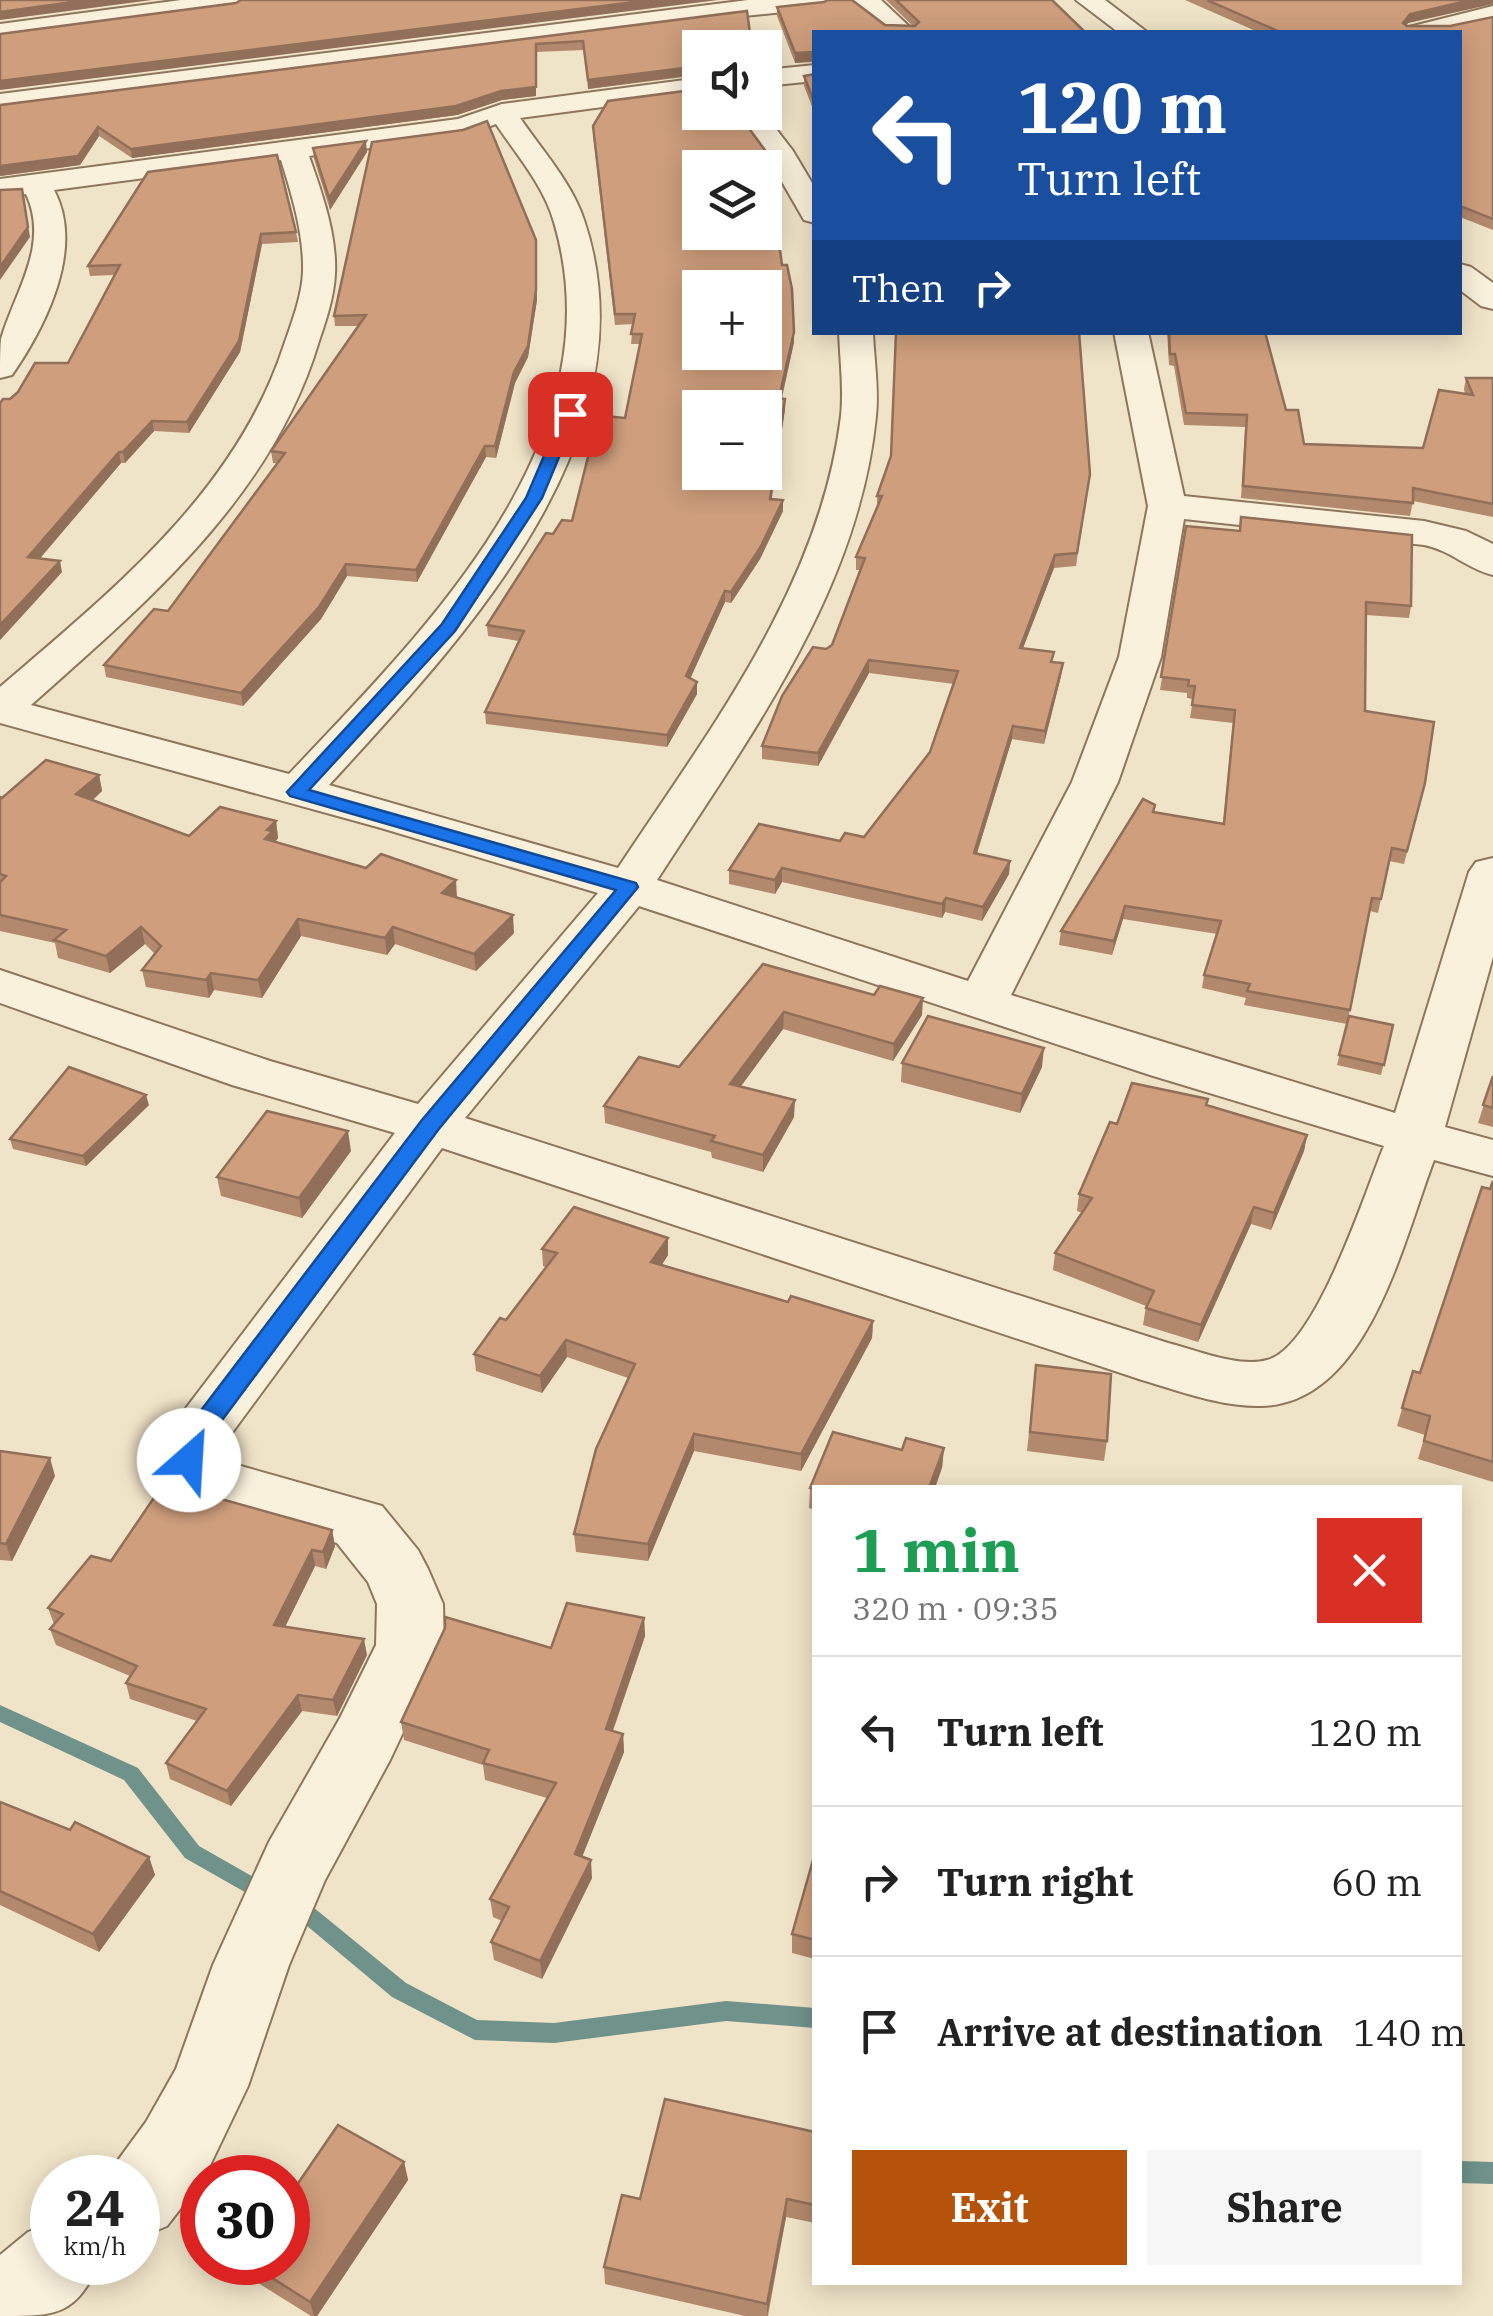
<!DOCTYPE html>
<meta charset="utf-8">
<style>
body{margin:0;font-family:"IBM Plex Serif",serif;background:#f6f6f6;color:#222;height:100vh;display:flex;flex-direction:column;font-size:38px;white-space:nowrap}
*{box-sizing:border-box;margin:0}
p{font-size:32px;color:#767676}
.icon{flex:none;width:55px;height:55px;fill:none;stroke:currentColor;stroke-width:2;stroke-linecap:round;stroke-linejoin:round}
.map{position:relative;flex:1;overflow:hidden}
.side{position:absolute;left:812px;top:1485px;width:650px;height:800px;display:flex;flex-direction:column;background:#fff;border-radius:0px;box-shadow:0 5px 25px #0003}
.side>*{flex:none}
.banner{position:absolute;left:812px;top:30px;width:650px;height:305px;border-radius:0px;box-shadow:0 5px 25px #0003;background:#1a4fa0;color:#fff;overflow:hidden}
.tools{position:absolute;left:682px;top:30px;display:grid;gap:20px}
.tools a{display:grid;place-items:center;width:100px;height:100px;border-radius:0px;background:#fff;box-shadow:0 5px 25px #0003;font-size:50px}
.speed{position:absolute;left:30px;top:2155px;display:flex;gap:20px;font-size:50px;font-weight:700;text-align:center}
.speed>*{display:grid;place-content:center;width:130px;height:130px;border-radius:50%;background:#fff;box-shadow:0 5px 25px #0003;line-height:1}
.speed small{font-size:25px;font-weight:400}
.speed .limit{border:15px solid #d22;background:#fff;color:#111}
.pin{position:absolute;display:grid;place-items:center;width:85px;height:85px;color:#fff;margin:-42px;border-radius:20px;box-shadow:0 5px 15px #0006}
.me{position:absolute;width:110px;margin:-55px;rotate:26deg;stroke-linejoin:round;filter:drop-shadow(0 0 8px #0008)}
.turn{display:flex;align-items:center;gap:35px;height:210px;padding:0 40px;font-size:45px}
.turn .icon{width:130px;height:130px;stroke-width:2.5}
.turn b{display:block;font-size:70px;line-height:85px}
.then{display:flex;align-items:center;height:95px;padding:0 40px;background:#0003;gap:20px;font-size:38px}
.round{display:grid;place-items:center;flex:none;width:105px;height:105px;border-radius:0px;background:#f6f6f6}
.head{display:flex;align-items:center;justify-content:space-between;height:170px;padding:0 40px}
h1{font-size:60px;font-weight:700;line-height:75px;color:#1e9e55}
.action{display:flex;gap:20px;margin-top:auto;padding:20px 40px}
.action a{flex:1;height:115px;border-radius:0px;background:#b45309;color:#fff;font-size:40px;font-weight:700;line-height:115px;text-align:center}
.action a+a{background:#f6f6f6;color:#222}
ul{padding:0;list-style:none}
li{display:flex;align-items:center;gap:30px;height:150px;padding:0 40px;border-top:2px solid #e0e0e0}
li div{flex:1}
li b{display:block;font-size:38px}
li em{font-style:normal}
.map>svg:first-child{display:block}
</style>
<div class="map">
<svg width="1493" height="2316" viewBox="0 0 1493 2316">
<rect width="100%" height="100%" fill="#f0e4c8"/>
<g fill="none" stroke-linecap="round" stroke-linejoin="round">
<g fill="#6f938a" fill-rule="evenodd">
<polygon points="0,1705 138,1768 199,1846 264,1883 267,1889 264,1895 257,1898 250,1895 185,1858 124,1780 0,1722"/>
<polygon points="295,1895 302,1898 406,1983 477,2020 554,2023 726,2001 815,2008 815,2028 726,2021 554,2043 475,2040 392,1997 288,1910 285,1904 288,1898"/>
<polygon points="1460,2161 1493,2162 1493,2184 1460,2183"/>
</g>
<defs>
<g id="minor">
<polygon points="181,0 250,0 237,8 0,40 0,24"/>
<polygon points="748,0 836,0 823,8 636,27 0,110 0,94"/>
<polygon points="846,0 881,0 915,32 887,32"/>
<polygon points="1076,0 1105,0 1147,32 1118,32"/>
<polygon points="1493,6 1493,22 1448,32 1405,32 1409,27"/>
<polygon points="815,65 815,81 765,86 765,70"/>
<path d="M700 78V94L520 118C542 150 572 183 584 220 657 437 462 640 329 785L618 868C710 729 820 587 841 416 844 389 840 360 839 332H873C874 360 879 389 876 416 859 591 749 737 657 880L968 981 1072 782 1119 657 1148 506 1114 332H1148L1184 496 1424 521 1466 531 1493 544V575C1468 569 1450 550 1424 545L1184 519 1161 657 1118 782 1011 995 1395 1113 1469 872 1476 862 1493 858V957L1445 1127 1493 1140V1176L1434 1160C1403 1241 1368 1404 1261 1406 1222 1407 1179 1391 1142 1380L442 1148 220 1449 221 1457 230 1463 382 1506 418 1550 428 1569 443 1604 444 1645 390 1760 325 1880 289 1965 248 2086 204 2178 167 2226 138 2238V2178H105L146 2122 176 2069 213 1965 269 1842 340 1718 376 1645 377 1604 368 1582 337 1543 188 1499C169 1486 159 1467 158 1445L395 1133 232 1085 0 1003V970L270 1061 418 1104 598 893 381 828 0 723V687C113 590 236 492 284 345 292 322 302 296 303 272 304 234 292 195 281 160L54 190C85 248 46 326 12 375L0 378C0 366 0 350 1 339 15 291 50 245 26 194L0 197V179L458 119 502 104ZM496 124C516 154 544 186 554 222 619 441 425 630 289 774L31 705C148 601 273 496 319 341 326 320 334 297 335 274 337 235 322 193 309 156L463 136ZM639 906 1150 1075 1384 1146C1365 1192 1316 1348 1267 1360 1238 1368 1197 1350 1168 1343L465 1118Z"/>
<polygon points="734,112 763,112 793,151 815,188 815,223 804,220 766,154"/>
<polygon points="1460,264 1471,267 1493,283 1493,309 1481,306 1460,290"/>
<path d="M52 2223V2262H100C75 2316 57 2316 0 2316V2255L28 2232Z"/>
</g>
</defs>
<use href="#minor" stroke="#8d765c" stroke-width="4"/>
<use href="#minor" fill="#faf1dc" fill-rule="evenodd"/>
</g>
<g fill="#b2896c">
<polygon points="886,0 1052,0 1085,32 815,32 815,62 795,63 777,16 777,7 824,2 885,25 913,26"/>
<polygon points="1185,0 1493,0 1408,23 1406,26 1450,26 1493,17 1493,230 1460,217 1460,32 1258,32"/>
<polygon points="747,11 700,48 700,75 588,89 584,50 536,52 536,96 502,100 457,115 132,158 99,136 80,165 0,176 0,105"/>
<polygon points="815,74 815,114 804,86 804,76"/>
<polygon points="593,135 782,265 794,332 794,342 782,398 785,409 771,499 783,500 783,511 760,559 731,603 725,602 690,678 697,682 697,694 667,747 486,724 485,712 519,641 488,636 487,625 553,534 572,521 625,418 640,344 631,344 633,324 615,325"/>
<polygon points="313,148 367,152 330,210 314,159"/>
<polygon points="148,172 296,232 298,242 262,244 240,352 189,433 154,431 125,463 121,463 39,559 62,572 0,640 0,403 10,399 68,363 114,275 90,276 88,266"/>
<polygon points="537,300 528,357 515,383 496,458 486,457 417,582 347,576 321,619 243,706 106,677 104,665 168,611 278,463 273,463 271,451 358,326 335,326 334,316"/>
<polygon points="1167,332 1265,332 1286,410 1304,444 1423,448 1465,394 1464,389 1466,378 1493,378 1493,517 1413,501 1410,516 1241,498 1245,427 1184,425 1174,366 1169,365"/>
<polygon points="891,456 1090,474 1076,566 1054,568 1023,648 1053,662 1061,676 1044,744 1012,739 977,853 1010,861 1009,874 982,921 945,912 942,918 782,882 775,894 729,884 729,870 840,841 864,837 930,752 954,684 869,673 818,766 762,759 762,746 826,649 832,645 860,570 856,570 856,557 877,508 877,496"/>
<polygon points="1241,517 1411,606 1409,618 1366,615 1365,711 1425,783 1404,864 1389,861 1378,913 1370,911 1347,1024 1244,1005 1246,998 1202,988 1204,975 1217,934 1123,919 1112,955 1059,945 1061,931 1155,805 1154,812 1223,824 1233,723 1190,718 1193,699 1187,698 1187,693 1160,690 1186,526 1239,531"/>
<polygon points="99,775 102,791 93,800 189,836 276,821 278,838 275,842 366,868 456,880 456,897 514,933 476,971 395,944 387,955 301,936 262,998 214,990 209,998 146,987 142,970 155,954 145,944 110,973 58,958 55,943 0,931 0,797"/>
<polygon points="763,964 922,1015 893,1061 783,1029 741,1086 794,1117 763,1172 712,1158 711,1152 605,1123 604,1106 679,1067"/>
<polygon points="1349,1016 1393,1025 1381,1075 1337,1065"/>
<polygon points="902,1063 1042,1067 1020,1113 901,1082"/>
<polygon points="1493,1076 1493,1127 1478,1123"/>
<polygon points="149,1105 86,1166 13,1149 10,1139"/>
<polygon points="1207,1105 1307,1135 1304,1151 1271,1230 1251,1224 1198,1342 1143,1325 1146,1306 1053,1270 1055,1253 1083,1213 1077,1211 1079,1194 1117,1124"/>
<polygon points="351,1151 302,1218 221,1196 217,1177"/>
<polygon points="1493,1181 1493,1482 1418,1459 1425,1435 1397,1426 1413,1371 1420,1373"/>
<polygon points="668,1238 668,1255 662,1265 788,1302 873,1321 872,1338 801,1471 694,1451 648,1561 576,1552 574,1534 628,1378 567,1357 542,1393 476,1371 474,1354 506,1320 546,1267 543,1266 542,1249"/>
<polygon points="1036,1365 1107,1441 1104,1461 1027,1451"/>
<polygon points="944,1448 942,1468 815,1488 815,1510 809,1508 810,1488 902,1450"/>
<polygon points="0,1451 55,1476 12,1561 0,1560"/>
<polygon points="332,1530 335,1546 326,1569 315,1566 285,1627 367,1655 337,1716 302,1711 231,1806 170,1779 166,1763 197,1721 130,1699 126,1683 130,1676 56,1645 50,1629 54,1624 48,1608 111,1561"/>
<polygon points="644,1618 645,1636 613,1731 623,1734 624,1752 582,1857 592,1878 542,1979 494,1960 491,1942 502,1921 493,1917 490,1899 547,1798 485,1780 483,1765 404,1740 401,1722 551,1648"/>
<polygon points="0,1802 70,1830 149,1857 155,1875 99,1952 0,1905"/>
<polygon points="815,1853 815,1959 792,1953 792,1934"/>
<polygon points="815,2132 815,2223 786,2217 768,2316 745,2316 605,2284 604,2267 640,2199"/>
<polygon points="404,2162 408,2180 317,2316 311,2316 250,2278 245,2262 288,2262"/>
</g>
<g fill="#916f58">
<polygon points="88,0 152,0 0,20 0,12"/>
<polygon points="651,0 718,0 0,90 0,81"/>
<polygon points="1471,0 1493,0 1493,4 1408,23 1401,32 1403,23 1410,14"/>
<polygon points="536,44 536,96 502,100 457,115 132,158 131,149"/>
<polygon points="815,52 815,61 795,63 795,53"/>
<polygon points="699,66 700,74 588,89 588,80"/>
<polygon points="98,127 99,136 80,165 0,176 0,166"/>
<polygon points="366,141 367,152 330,210 329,198"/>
<polygon points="22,189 30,237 0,280 0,267"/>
<polygon points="261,234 262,244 240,352 189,433 187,422"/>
<polygon points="536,240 537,300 528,357 515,383 496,458 495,446"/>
<polygon points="794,332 794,342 779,409 779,398"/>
<polygon points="785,399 785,409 770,510 770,499"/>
<polygon points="152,421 154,431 125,463 123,452"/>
<polygon points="485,446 486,457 417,582 416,570"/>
<polygon points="119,452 121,463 31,569 28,557"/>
<polygon points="783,500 783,511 760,559 731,603 731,592"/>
<polygon points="1055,555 1054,568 1018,661 1020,648"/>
<polygon points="60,561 62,572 0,640 0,625"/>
<polygon points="346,564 347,576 321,619 243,706 241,693"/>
<polygon points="725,591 725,602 686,688 686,676"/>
<polygon points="869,660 869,673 818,766 818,753"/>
<polygon points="1063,663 1061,676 1044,744 1045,731"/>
<polygon points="697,682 697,694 667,747 667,735"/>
<polygon points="1013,726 1012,739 973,866 974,853"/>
<polygon points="99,775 102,791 80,811 76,794"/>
<polygon points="276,821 278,838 275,842 265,839 267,830"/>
<polygon points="1010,861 1009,874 982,921 983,907"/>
<polygon points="782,868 782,882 775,894 775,880"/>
<polygon points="456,880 457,897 444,910 442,893"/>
<polygon points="946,898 945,912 942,918 942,904"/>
<polygon points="1125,906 1123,919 1112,955 1114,941"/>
<polygon points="513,915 514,933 476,971 474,954"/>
<polygon points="298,919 301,936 262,998 258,980"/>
<polygon points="141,927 145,944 110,973 106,956"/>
<polygon points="393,927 395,944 387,955 385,938"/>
<polygon points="211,973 214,990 209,998 206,980"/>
<polygon points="923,998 922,1015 893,1061 894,1044"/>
<polygon points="784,1012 783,1029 730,1101 730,1084"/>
<polygon points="1044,1048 1042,1067 1020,1113 1022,1094"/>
<polygon points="146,1095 149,1105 86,1166 83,1156"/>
<polygon points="795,1100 794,1117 763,1172 763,1155"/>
<polygon points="348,1131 351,1151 302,1218 299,1198"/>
<polygon points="1307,1135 1304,1151 1271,1230 1274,1213"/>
<polygon points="1254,1207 1251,1224 1198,1342 1201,1325"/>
<polygon points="668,1238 668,1255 652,1279 651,1262"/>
<polygon points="873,1321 872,1338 801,1471 801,1454"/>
<polygon points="566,1340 567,1357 542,1393 540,1376"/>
<polygon points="694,1434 694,1451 648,1561 648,1544"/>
<polygon points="944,1448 942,1468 935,1488 929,1488"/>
<polygon points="50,1458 55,1476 12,1561 6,1544"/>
<polygon points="332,1530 335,1546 326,1569 323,1552"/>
<polygon points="312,1550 315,1566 278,1641 274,1625"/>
<polygon points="644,1618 645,1636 607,1747 606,1729"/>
<polygon points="364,1639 367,1655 337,1716 333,1700"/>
<polygon points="298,1695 302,1711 231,1806 227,1791"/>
<polygon points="623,1734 624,1752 576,1872 575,1854"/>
<polygon points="149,1857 155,1875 99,1952 93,1934"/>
<polygon points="591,1860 592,1878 542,1979 540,1961"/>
<polygon points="404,2162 408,2180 317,2316 314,2316 310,2302"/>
<polygon points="787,2199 786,2217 767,2316 767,2304"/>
</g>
<g fill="#cf9f7d" stroke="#916f58" stroke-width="2.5" fill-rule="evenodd">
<polygon points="0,0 88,0 0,12"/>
<polygon points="241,0 651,0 0,81 0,34 236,3"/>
<polygon points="828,0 852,0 885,25 915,26 919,22 896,0 1052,0 1085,32 815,32 815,52 795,53 777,7 824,2"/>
<polygon points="1207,0 1471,0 1410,14 1403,23 1407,26 1450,26 1493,17 1493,219 1460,206 1460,32 1280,32"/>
<polygon points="747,11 752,48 700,48 700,66 588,80 583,41 536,44 536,87 501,91 456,106 131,149 98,127 78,156 0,166 0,105"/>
<polygon points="815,74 815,104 804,76"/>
<path d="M700 89V112H737L767 153 782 265H787L792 289 794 332 779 398 785 399 770 499 783 500 760 548 731 592 725 591 686 676 697 682 667 735 485 712 524 631 487 625 546 533 553 534 562 520 572 521 592 441 605 416 625 418 642 334H631L635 314H615L593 126 608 101ZM700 168H765V232H700ZM700 288H765V352H700ZM700 408H765V472H700Z"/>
<polygon points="487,121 536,240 536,290 528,346 514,372 495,446 485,446 416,570 346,564 319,607 241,693 104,665 154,609 168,611 285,453 271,451 366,315 334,316 372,142 463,130"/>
<polygon points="366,141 329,198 313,148"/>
<polygon points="277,155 296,232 261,234 239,341 187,422 152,421 123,452 119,452 28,557 60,561 0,625 0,403 3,399 10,399 18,392 35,363 68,363 120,265 88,266 148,172"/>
<polygon points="22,189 28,227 0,267 0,190"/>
<polygon points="896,332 1079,332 1090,474 1077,553 1055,555 1020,648 1054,652 1051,662 1063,663 1045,731 1013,726 974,853 1010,861 983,907 946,898 942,904 782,868 775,880 729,870 759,824 840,841 845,833 864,837 930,752 958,671 869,660 818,753 762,746 782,696 813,647 826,649 832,645 865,558 856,557 882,496 877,496 891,456"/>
<polygon points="1169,332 1265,332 1286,410 1298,410 1304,444 1423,448 1439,390 1473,395 1466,378 1493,378 1493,504 1413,488 1413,503 1243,486 1247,415 1186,413 1175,354 1170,354"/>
<polygon points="1241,517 1412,535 1411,606 1366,602 1365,711 1434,722 1425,783 1407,851 1392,848 1381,899 1372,898 1350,1010 1247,991 1250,984 1204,975 1221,921 1125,906 1114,941 1061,931 1143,799 1155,805 1153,812 1224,824 1235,710 1192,705 1195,686 1188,686 1189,680 1161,677 1186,526 1240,531"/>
<polygon points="46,760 99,775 76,794 189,836 220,807 276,821 267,830 273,831 265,839 366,868 381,854 456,880 442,893 513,915 474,954 393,927 385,938 298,919 258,980 211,973 206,980 142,970 161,946 141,927 106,956 54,940 66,930 0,915 0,882 6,876 0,874 0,797 2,798"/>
<polygon points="763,964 874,995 880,986 923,998 894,1044 784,1012 730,1084 795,1100 763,1155 711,1141 715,1136 604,1106 639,1057 679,1067"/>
<polygon points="928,1016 1044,1048 1022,1094 902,1063"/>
<polygon points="1349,1016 1393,1025 1384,1065 1339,1055"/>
<polygon points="69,1067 146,1095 83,1156 10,1139"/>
<polygon points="1493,1076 1493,1108 1483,1105"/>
<polygon points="1132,1083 1208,1099 1206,1105 1307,1135 1274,1213 1254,1207 1201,1325 1146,1308 1154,1291 1055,1253 1092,1198 1079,1194 1110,1122 1117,1124"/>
<polygon points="267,1111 348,1131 299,1198 217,1177"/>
<polygon points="1493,1181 1493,1462 1424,1441 1430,1416 1402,1408 1413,1371 1420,1373 1482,1187 1490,1189"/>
<polygon points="574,1207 668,1238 651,1262 788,1302 791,1296 873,1321 801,1454 694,1434 648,1544 574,1534 596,1449 635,1364 566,1340 540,1376 474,1354 500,1318 506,1320 557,1253 542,1249"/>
<polygon points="1036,1365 1111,1374 1107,1441 1030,1432"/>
<polygon points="833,1432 902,1450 906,1438 944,1448 929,1488 815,1488 815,1490 810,1488"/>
<polygon points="0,1451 50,1458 6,1544 0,1543"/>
<polygon points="164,1483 332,1530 323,1552 312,1550 274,1625 364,1639 333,1700 298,1695 227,1791 166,1763 206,1709 126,1683 137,1666 50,1629 63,1614 48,1608 91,1556 111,1561"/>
<polygon points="567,1603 644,1618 606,1729 623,1734 575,1854 591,1860 540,1961 491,1942 509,1907 490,1899 556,1783 483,1763 489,1750 401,1722 445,1628 445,1617 551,1648"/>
<polygon points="0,1802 70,1830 75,1822 149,1857 93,1934 0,1891"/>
<polygon points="815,1853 815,1940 792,1934"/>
<polygon points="665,2099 815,2132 815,2205 787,2199 767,2304 604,2267 622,2195 640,2199"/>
<polygon points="338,2125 404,2162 310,2302 247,2262 288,2262 288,2198"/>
</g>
<polygon fill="#1a73e8" stroke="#114b97" stroke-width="2.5" points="570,410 577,414 542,498 455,631 309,790 636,883 638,887 438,1130 202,1447 198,1467 180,1467 176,1460 180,1438 422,1120 616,890 290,796 287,792 442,624 526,498 562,414"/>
</svg>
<div class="tools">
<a><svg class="icon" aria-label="sound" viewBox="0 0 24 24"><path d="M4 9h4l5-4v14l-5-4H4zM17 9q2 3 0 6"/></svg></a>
<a><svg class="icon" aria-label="layers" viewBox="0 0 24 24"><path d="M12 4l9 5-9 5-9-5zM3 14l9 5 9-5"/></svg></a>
<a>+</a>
<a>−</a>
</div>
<div class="speed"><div>24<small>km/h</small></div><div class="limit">30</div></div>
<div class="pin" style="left:570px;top:414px;background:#d93025"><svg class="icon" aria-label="arrive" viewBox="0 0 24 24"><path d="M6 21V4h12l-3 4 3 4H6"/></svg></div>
<svg class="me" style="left:189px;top:1460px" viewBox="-20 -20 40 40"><circle r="19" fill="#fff"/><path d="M0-13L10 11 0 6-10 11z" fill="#1a73e8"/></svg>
<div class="banner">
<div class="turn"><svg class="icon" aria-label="left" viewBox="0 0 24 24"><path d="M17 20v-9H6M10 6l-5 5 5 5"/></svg><div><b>120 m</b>Turn left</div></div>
<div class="then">Then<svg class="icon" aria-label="right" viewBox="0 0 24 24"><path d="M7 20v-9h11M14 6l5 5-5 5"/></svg></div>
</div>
<section class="side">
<div class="head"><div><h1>1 min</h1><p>320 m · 09:35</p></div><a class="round" style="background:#d93025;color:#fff"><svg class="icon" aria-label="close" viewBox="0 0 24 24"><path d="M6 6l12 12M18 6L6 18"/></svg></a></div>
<ul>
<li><svg class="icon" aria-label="left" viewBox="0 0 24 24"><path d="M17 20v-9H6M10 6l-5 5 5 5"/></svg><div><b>Turn left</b></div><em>120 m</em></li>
<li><svg class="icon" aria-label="right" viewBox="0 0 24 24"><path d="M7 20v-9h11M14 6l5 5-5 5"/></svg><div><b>Turn right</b></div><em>60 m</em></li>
<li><svg class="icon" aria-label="arrive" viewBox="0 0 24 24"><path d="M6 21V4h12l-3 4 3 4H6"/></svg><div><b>Arrive at destination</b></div><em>140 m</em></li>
</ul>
<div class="action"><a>Exit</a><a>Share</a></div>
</section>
</div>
